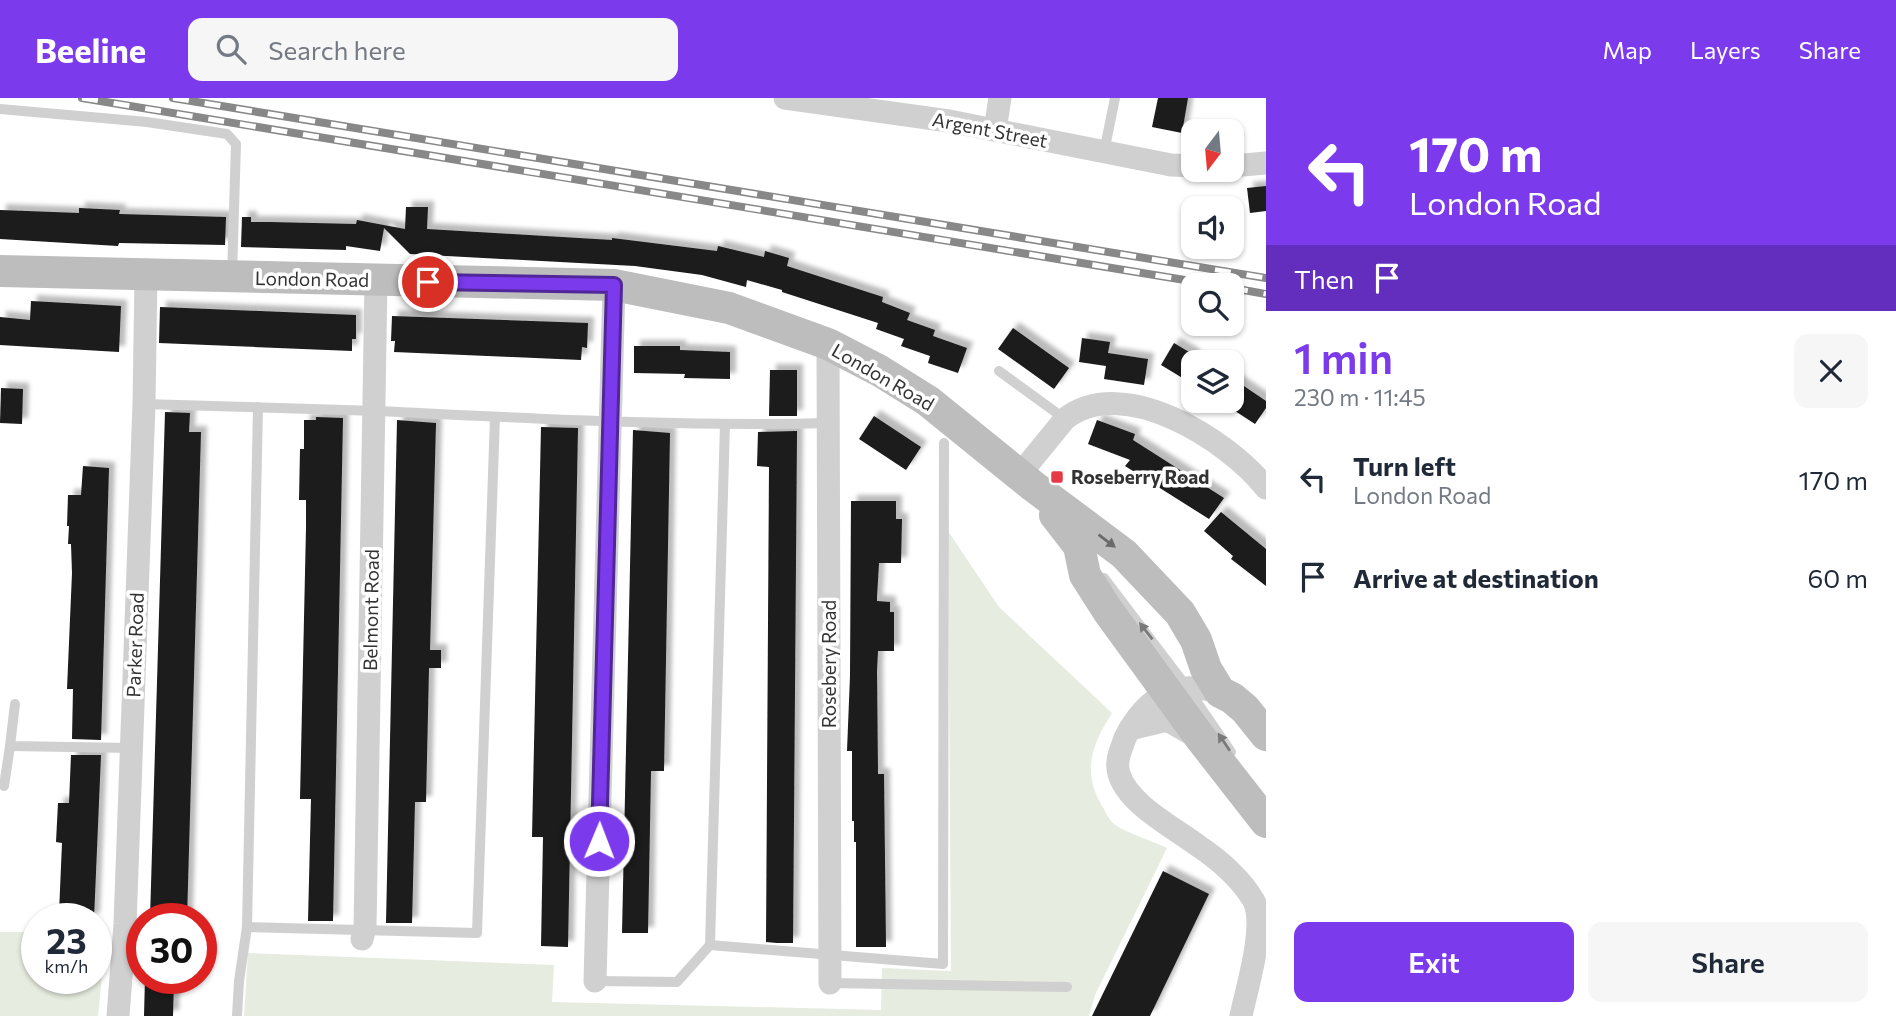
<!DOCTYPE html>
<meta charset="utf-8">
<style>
body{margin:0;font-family:Commissioner,sans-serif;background:#f6f6f7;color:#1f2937;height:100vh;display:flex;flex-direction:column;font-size:26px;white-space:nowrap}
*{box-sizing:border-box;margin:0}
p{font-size:23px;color:#747a83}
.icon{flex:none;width:38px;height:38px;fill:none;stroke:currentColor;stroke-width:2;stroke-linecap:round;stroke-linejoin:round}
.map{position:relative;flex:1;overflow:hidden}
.drawer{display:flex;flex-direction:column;background:#fff;width:630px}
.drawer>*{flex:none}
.hud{background:#7c3aed;color:#fff;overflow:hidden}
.needle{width:46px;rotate:196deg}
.tools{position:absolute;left:1181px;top:21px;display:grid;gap:14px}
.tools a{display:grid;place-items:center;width:63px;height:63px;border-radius:14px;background:#fff;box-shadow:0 2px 5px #0004;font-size:35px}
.speed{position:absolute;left:21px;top:805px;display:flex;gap:14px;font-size:35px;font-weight:700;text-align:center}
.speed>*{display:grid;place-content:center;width:91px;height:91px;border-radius:50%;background:#fff;box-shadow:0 2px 5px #0004;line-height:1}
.speed small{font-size:18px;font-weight:400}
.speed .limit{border:10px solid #d22;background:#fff;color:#111}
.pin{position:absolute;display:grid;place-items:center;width:60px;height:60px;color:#fff;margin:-30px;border:4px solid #fff;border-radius:50%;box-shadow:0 2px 7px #0007}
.me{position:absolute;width:77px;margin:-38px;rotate:1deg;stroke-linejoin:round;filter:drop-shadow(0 0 5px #0008)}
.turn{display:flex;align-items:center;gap:24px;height:147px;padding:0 28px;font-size:32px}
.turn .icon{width:91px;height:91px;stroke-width:2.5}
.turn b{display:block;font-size:49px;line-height:60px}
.then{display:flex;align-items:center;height:66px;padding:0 28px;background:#0003;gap:14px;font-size:26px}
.round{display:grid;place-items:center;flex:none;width:74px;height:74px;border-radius:14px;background:#f6f6f7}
.head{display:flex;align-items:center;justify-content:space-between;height:119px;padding:0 28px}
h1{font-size:42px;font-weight:600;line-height:52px;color:#7c3aed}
.action{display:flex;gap:14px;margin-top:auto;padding:14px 28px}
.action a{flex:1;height:80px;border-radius:14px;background:#7c3aed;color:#fff;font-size:28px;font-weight:600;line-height:80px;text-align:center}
.action a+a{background:#f6f6f7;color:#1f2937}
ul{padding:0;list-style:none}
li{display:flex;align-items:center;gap:21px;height:98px;padding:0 28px}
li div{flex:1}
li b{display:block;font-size:26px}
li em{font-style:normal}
header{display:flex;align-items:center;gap:42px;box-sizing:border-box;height:98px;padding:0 35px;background:#7c3aed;color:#fff}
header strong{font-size:33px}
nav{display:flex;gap:38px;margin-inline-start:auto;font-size:24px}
.search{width:490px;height:63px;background:#f6f6f7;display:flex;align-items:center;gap:18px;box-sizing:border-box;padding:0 24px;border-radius:14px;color:#747a83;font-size:26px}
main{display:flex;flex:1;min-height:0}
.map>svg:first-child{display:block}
</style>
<header>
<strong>Beeline</strong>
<div class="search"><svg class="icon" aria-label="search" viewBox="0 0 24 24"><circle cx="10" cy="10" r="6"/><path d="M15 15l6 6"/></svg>Search here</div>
<nav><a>Map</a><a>Layers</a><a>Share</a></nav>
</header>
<main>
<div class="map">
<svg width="1266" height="918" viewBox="0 0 1266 918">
<defs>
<filter id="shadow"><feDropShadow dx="6" dy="-6" stdDeviation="2" flood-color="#0004"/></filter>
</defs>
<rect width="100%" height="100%" fill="#fff"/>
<g fill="#e6ecdf">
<path d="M948 433 999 509 1112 615C1091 648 1081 675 1104 711 1106 715 1109 722 1113 725 1121 733 1155 744 1167 750L1095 897 1089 918H244L248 855 554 867 552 904 881 912 882 870 951 873Z"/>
<polygon points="0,834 37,834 37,880 96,880 96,835 106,835 98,918 0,918"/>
</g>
<g fill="#1a1a1a" filter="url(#shadow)">
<polygon points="1158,0 1188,0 1182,35 1152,29"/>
<polygon points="1266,88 1266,113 1250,115 1247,90"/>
<polygon points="406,109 428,109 427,131 612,142 612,140 717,153 718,148 764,159 765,153 789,160 787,168 883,199 882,204 910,215 907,222 935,232 933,238 967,250 958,275 928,265 930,258 901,248 904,241 876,231 878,225 782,194 782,192 747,182 746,189 702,177 635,168 410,156 384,130 380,153 346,148 346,152 241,149 242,119 251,119 251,124 269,124 356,126 357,122 405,131"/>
<polygon points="79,110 120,112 119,116 226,119 225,147 119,145 118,148 0,141 0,112 79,115"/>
<polygon points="31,203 121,208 119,254 0,247 0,219 30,222"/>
<polygon points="160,209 356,217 356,241 352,241 352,253 159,245"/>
<polygon points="392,218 588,225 587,250 582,249 581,262 394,254 395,243 391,243"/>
<polygon points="1013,230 1069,270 1054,291 998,251"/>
<polygon points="1082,240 1110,244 1108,255 1148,261 1144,287 1104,281 1106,268 1079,264"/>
<polygon points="1174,245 1194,257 1194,287 1161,267"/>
<polygon points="634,248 680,248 680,252 730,254 730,281 684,280 685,276 634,275"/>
<polygon points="770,272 797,272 797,318 769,318"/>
<polygon points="1232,280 1266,303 1266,310 1255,326 1232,311"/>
<polygon points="1,290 23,291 22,326 0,325"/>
<polygon points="165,314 190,315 189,334 201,334 187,821 150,821"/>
<polygon points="874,318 921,349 906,372 859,341"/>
<polygon points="316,319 343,320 333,823 308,823 311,701 300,701 306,430 306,402 299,402 300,351 304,351 304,322 316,322"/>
<polygon points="397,322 436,325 430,552 441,552 441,570 429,570 426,704 415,704 412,825 386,825"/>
<polygon points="1097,322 1135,336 1133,342 1224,400 1209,421 1125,368 1130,362 1088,346"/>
<polygon points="541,329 578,330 568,849 541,848 543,739 532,739"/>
<polygon points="633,332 670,335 664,673 651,673 648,835 622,835"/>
<polygon points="797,333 793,845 777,845 766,844 769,369 757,368 758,334"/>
<polygon points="83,368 109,370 101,642 72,641 73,591 67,591 72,475 71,446 68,446 69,428 67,428 68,397 81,397"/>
<polygon points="851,403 896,403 896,421 902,421 901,465 879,465 877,499 877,503 890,504 890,514 894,514 894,553 878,553 877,573 878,676 884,676 886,849 856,849 856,744 854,744 854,723 852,723 852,653 847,653 850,578"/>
<polygon points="1221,414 1266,451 1266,488 1231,461 1233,458 1204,433"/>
<polygon points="71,657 101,657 94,821 70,821 70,816 59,815 62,745 56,744 58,705 69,705"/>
<polygon points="1163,773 1209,796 1150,918 1092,918"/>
<polygon points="145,880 174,880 173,918 144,918"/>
</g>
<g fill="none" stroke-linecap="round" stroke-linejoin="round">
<g stroke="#d0d0d0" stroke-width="10">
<polyline points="0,11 147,24 227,36 236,46 232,177"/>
<polyline points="1104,54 1115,0"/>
<polyline points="999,273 1065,321"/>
<path d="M144 306C221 308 299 310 377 313 528 320 678 329 828 325"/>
<polyline points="258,309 247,829 477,835 495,319"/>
<polyline points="1104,480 1186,588 1231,654"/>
<polyline points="15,606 10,648 132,650"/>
<polyline points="4,688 10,648"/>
<polyline points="710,847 943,866 944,345"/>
<polyline points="595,883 677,884 710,847 725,326"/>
<polyline points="830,885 1067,889"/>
<polyline points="237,918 239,883 247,829"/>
</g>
<g stroke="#d0d0d0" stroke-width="23">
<polyline points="785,0 949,23 1171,67 1194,68"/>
<polyline points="995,32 1000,0"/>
<polyline points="1232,68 1266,65"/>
<polyline points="828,246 830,885"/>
<path d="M1020 376 1065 321C1123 275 1228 342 1266 390"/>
<path d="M1220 594C1193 588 1178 586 1154 603 1142 612 1131 627 1125 640 1121 652 1115 663 1119 676 1128 706 1173 729 1197 747 1218 761 1241 781 1254 803 1266 829 1247 889 1241 918"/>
<polyline points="1130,631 1167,622 1195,638"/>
<polyline points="362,841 365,830 376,183"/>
<polyline points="595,883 614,187"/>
<polyline points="118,918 125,826 144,306 146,176"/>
</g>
<g stroke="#bdbdbd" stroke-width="32">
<polyline points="0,173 614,187 729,210 828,246 880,273 928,303 1033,388 1124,456 1180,515 1196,542 1206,571 1220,594 1232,600 1245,611 1266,637"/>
<polyline points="1055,417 1079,448 1085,477 1108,513 1202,642 1266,724"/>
</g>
<defs>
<g id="rail">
<polyline points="82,0 1215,187"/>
<polyline points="173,0 1266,180"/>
<polyline points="1232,190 1266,196"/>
</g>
</defs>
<use href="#rail" stroke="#888" stroke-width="8"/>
<use href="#rail" stroke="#fff" stroke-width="5" stroke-dasharray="16" stroke-linecap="butt"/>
</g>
<defs><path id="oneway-solid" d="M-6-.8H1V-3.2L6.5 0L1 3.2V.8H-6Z" transform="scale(1.75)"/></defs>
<use fill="#6a6a6a" href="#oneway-solid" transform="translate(1107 443) rotate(37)"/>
<g fill="#7a7a7a">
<use href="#oneway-solid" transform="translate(1146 533) rotate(-128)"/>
<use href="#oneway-solid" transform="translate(1224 644) rotate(-124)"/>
</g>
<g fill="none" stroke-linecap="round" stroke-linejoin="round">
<defs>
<polyline id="route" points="428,184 614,187 599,743"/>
</defs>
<use href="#route" stroke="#51269a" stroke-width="18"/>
<use href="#route" stroke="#7c3aed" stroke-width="12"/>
</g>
<rect fill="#e63946" stroke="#fff" stroke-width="2.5" x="1050" y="372" width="14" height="14" rx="3.5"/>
<g text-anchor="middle" stroke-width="7" stroke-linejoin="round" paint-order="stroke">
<g font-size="19" fill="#333" stroke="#fff">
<text transform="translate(990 32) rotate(11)" y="7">Argent Street</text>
<text transform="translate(312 181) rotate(1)" y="7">London Road</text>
<text transform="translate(883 279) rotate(30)" y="7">London Road</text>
<text transform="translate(371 512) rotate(-89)" y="7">Belmont Road</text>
<text transform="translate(135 547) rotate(-88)" y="7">Parker Road</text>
<text transform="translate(829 566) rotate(-90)" y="7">Rosebery Road</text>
</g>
<g font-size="19" font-weight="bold" fill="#333" stroke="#fff" text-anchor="start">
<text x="1071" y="386">Roseberry Road</text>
</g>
</g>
</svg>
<div class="tools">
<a><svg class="needle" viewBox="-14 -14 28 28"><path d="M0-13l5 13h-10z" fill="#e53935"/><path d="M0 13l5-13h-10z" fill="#747a83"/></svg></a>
<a><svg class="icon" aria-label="sound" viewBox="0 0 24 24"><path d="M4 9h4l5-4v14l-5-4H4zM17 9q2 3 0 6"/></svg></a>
<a><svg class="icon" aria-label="search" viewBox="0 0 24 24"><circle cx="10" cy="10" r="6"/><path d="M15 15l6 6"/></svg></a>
<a><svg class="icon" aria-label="layers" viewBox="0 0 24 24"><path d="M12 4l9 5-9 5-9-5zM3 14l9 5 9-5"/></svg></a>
</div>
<div class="speed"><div>23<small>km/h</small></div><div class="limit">30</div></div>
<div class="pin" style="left:428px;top:184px;background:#d93025"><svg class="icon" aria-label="arrive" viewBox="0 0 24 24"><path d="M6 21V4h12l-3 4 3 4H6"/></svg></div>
<svg class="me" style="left:599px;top:743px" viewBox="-20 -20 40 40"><circle r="17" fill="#7c3aed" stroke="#fff" stroke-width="3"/><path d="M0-11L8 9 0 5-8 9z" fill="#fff"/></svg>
</div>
<section class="drawer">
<div class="hud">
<div class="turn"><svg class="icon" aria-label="left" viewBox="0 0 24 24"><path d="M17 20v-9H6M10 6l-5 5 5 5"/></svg><div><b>170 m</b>London Road</div></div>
<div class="then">Then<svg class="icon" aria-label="arrive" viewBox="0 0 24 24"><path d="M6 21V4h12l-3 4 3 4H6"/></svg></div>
</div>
<div class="head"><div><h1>1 min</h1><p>230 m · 11:45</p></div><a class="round"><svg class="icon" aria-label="close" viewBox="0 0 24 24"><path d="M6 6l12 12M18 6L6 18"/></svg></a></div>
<ul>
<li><svg class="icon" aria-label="left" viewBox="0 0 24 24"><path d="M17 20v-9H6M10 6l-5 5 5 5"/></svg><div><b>Turn left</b><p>London Road</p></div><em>170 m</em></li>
<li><svg class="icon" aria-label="arrive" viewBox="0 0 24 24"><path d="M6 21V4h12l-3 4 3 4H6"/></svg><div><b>Arrive at destination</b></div><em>60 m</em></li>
</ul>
<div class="action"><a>Exit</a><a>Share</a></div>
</section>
</main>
